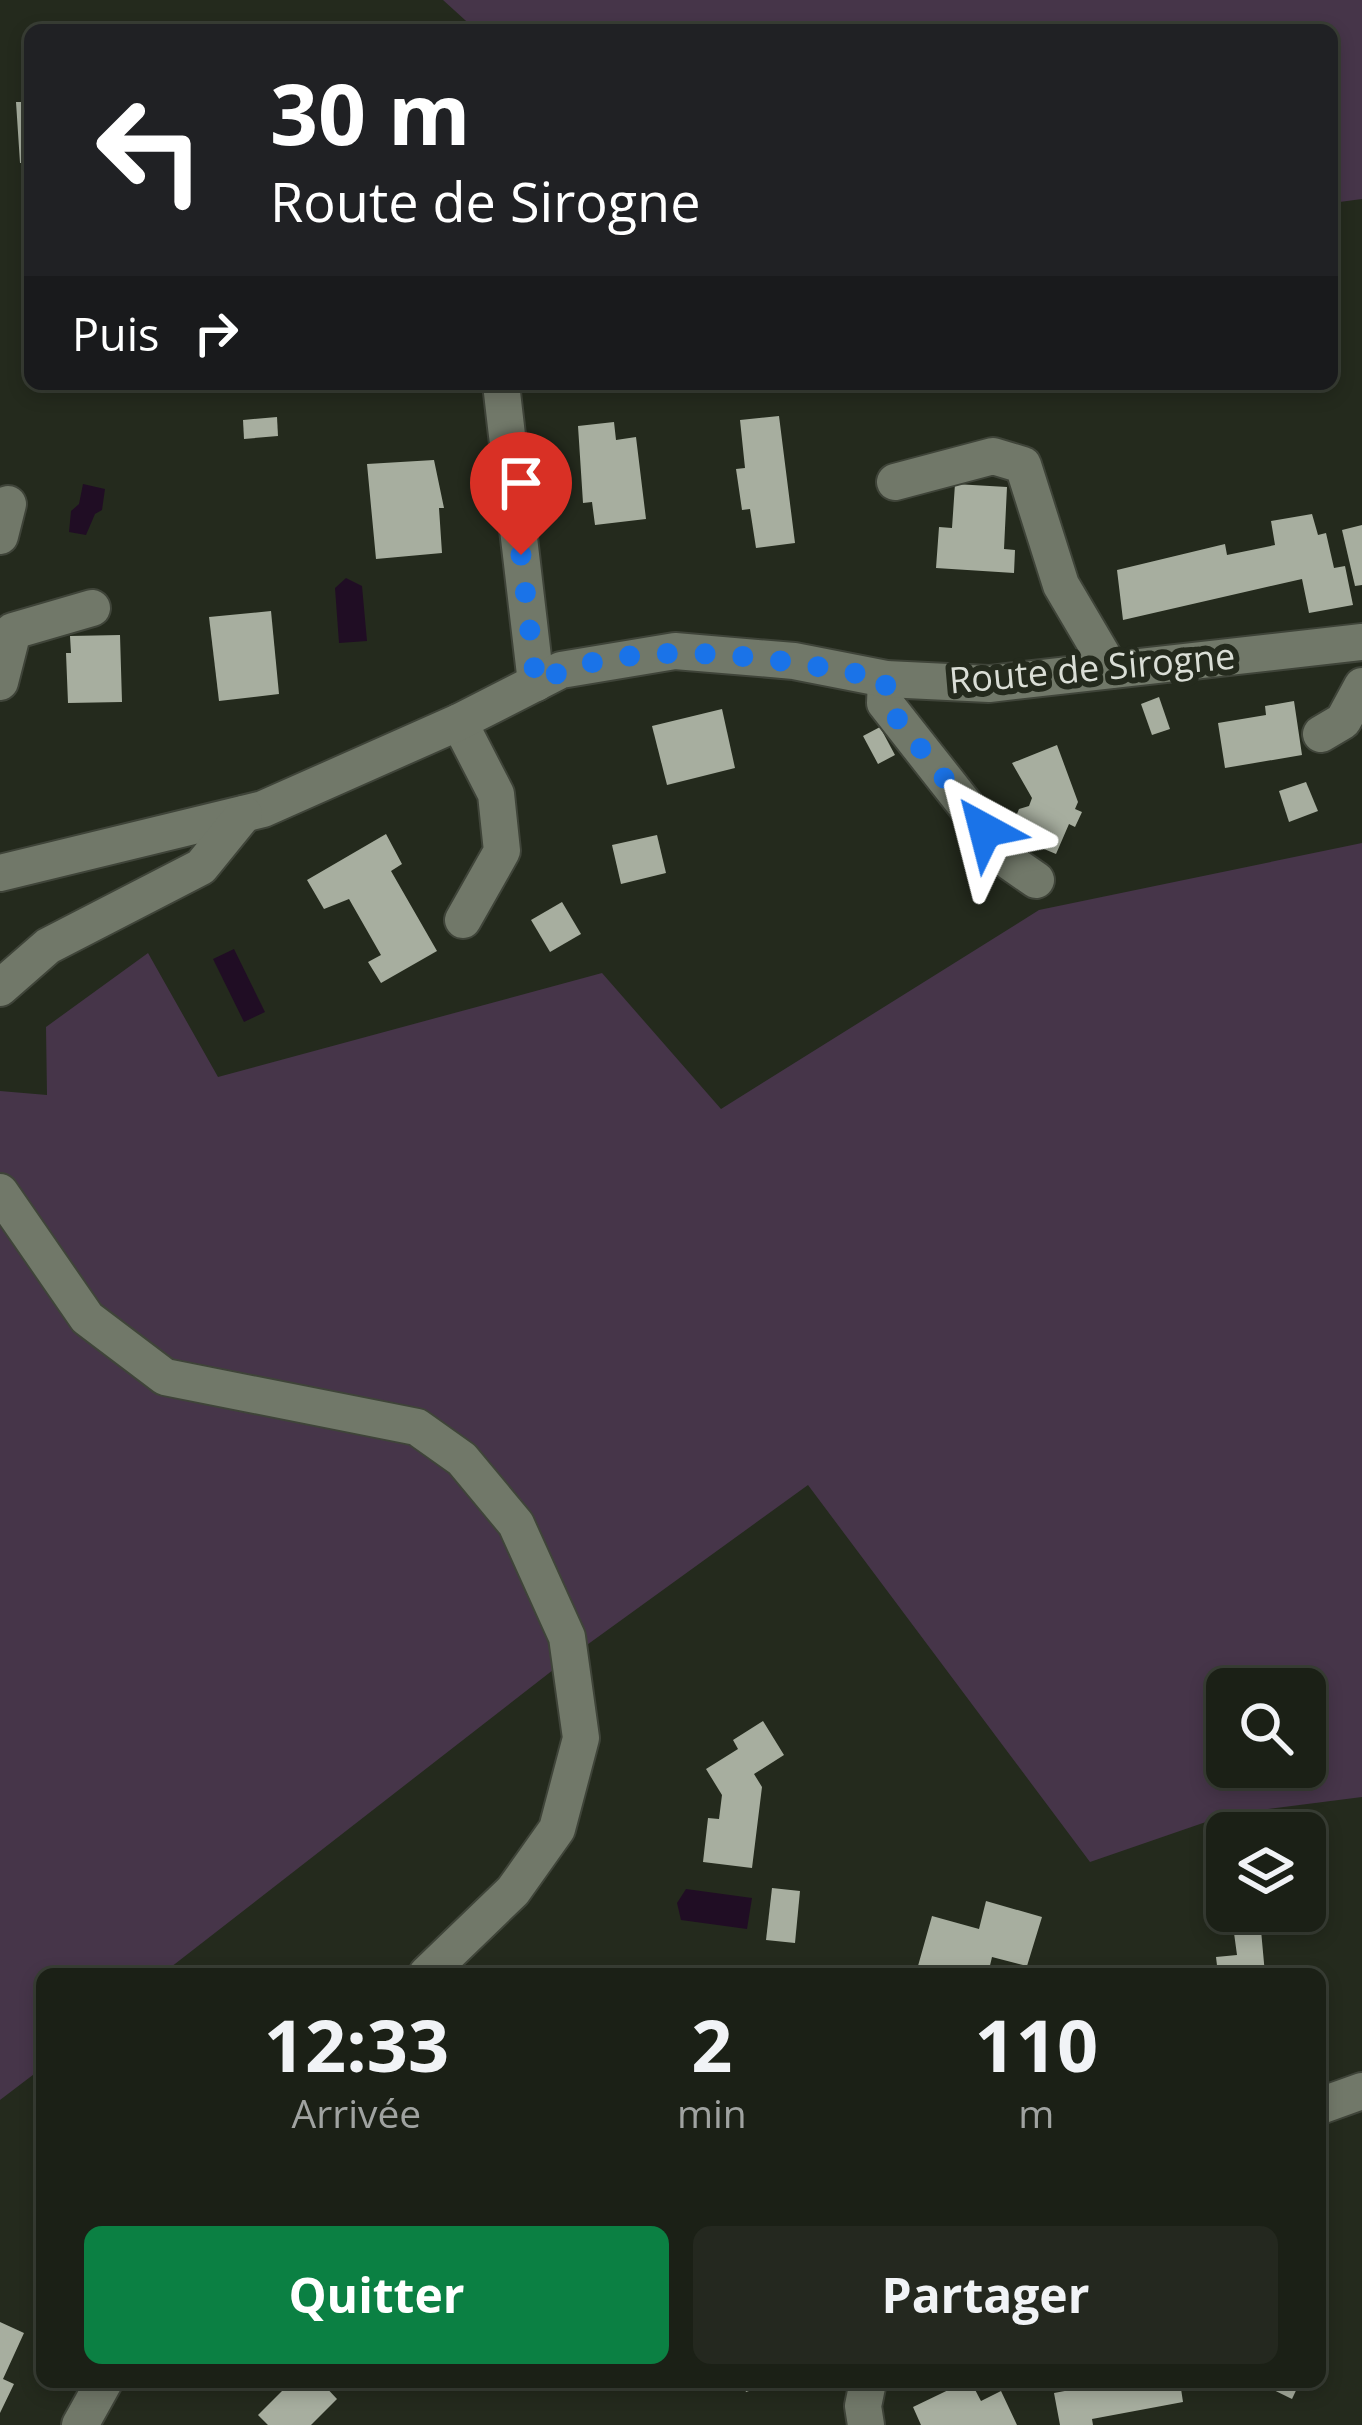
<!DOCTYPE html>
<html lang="fr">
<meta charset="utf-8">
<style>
body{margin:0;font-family:"Open Sans",sans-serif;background:#24281f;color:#f1f3f6;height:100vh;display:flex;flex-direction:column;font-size:45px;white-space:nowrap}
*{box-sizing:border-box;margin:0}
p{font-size:39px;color:#a0a3a1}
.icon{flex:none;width:66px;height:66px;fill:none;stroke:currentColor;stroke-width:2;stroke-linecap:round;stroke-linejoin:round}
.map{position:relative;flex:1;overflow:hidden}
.details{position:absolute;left:36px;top:1968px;width:1290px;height:420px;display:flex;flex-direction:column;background:#1b2016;border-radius:18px;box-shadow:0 6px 18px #0003,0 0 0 3px #393e35}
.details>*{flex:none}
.hud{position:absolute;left:24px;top:24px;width:1314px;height:366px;border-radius:18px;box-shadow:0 6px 18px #0003,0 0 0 3px #393e35;background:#202124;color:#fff;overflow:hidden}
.tools{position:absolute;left:1206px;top:1668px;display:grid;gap:24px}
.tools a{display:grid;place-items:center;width:120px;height:120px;border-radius:18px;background:#1b2016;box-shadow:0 6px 18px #0003,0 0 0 3px #393e35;font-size:60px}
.pin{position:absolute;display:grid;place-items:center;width:102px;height:102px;color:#fff;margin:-123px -51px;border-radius:50% 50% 50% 0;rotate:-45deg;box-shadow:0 0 12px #0007}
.pin .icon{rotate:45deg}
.me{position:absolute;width:132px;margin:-66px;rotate:322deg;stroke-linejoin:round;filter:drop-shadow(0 0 9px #0008)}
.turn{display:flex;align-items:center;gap:42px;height:252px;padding:0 48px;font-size:54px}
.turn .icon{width:156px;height:156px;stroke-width:2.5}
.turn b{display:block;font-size:84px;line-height:102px}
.then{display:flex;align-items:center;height:114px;padding:0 48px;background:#0003;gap:24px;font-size:45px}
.eta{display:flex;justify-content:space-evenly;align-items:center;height:204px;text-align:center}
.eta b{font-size:72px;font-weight:700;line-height:84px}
.button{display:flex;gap:24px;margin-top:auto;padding:24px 48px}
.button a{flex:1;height:138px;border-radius:18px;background:#0b8043;color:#fff;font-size:48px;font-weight:700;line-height:138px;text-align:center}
.button a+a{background:#24281f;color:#f1f3f6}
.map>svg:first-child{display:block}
</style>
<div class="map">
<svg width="1362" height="2425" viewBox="0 0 1362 2425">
<rect width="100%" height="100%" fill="#242a1d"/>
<g fill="#463549" fill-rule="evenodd">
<polygon points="443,0 1362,0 1362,199 1332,203 1332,30 476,30"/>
<path d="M1362 843V1797L1229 1814 1090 1862 808 1485 562 1663 162 1974H42V2068L0 2100V1091L47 1095 46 1027 148 953 218 1077 602 973 721 1109 1039 910ZM1227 1689H1305V1767H1227Z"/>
</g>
<g fill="#200d24">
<polygon points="83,484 105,489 102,510 95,514 86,535 69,532 71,511 79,504"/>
<polygon points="346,578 362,586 367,641 339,643 335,588"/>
<polygon points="234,949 265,1012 244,1022 213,959"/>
<polygon points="686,1889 752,1898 747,1929 681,1920 677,1903"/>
</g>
<g fill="#a7ae9f">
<polygon points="16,102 30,102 30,208 26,208 24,163 20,163"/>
<polygon points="30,211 30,280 26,280 23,212"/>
<polygon points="779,416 795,543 756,548 750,509 742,510 736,469 745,468 740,420"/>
<polygon points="277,417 278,436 244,439 243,420"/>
<polygon points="614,422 616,440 636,437 646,519 595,525 592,502 583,503 578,426"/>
<polygon points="434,460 444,508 439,508 442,553 376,559 367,464"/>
<polygon points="955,484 1007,487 1004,549 1015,550 1014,573 936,568 939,527 952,528"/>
<polygon points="1312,514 1318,535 1326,533 1334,568 1345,566 1353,605 1309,613 1302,579 1123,620 1117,570 1225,544 1227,555 1275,545 1271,521"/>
<polygon points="1362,525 1362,585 1355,586 1342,530"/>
<polygon points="271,611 279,694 219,701 209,617"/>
<polygon points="120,635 122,702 68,703 66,653 71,653 70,636"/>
<polygon points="1159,697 1170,729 1152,735 1141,704"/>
<polygon points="1294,701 1302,755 1225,768 1218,723 1266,715 1265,706"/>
<polygon points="722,709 735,768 667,785 652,726"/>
<polygon points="880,727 895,755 878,764 863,736"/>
<polygon points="1057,745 1078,802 1075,809 1082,812 1075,827 1069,824 1056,854 1025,841 1029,834 1012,826 1019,809 1029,806 1032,798 1012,763"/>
<polygon points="1306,782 1318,811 1289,822 1279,791"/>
<polygon points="386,834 402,864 391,871 437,951 381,983 368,962 381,955 349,899 324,909 307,880"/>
<polygon points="657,835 666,873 621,884 612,845"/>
<polygon points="562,902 581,934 550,952 531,920"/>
<polygon points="763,1721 784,1755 754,1774 762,1787 752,1868 703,1862 708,1818 719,1819 722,1795 706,1769 738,1749 733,1740"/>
<polygon points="772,1888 800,1891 795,1943 766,1940"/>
<polygon points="986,1901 1042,1917 1027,1966 992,1957 988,1974 916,1973 932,1916 979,1929"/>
<polygon points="1261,1930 1265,1974 1218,1974 1216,1957 1237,1955 1234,1933"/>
<polygon points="0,2322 24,2333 3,2379 14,2384 0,2413"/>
<polygon points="285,2382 321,2382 337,2399 311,2425 268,2425 258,2415 288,2385"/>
<polygon points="742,2382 773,2382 773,2383 746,2392"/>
<polygon points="965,2382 971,2382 981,2401 1001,2391 1017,2425 921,2425 913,2407"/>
<polygon points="1113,2382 1180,2382 1183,2402 1092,2419 1093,2425 1060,2425 1054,2393"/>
<polygon points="1257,2382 1300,2382 1292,2399"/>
</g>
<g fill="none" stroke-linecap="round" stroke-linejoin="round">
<defs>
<g id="minor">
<polyline points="501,384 536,683"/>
<polyline points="895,482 993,456 1023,465 1061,585 1111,670"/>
<polyline points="0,536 8,504"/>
<polyline points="886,679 885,703 1010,862 1036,880"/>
<polyline points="0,682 13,631 92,608"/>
<polyline points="459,722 496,794 502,851 463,920"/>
<polyline points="1321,734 1343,721 1362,686"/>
<polyline points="0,873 263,809 459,722 561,670 675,651 794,661 886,679 989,684 1362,642"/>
<polyline points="0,988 48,946 201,867 244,814"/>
<polyline points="0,1192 87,1318 165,1377 417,1427 462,1459 516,1524 567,1637 581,1738 557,1829 513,1891 427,1974"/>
<polyline points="1320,2106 1362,2091"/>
<polyline points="80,2425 104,2382"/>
<polyline points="866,2425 863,2406 868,2382"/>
</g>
</defs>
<use href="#minor" stroke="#3f4439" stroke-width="40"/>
<use href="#minor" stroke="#717869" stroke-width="36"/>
</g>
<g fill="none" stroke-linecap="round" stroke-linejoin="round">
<path stroke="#1a73e8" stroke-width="21" stroke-dasharray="0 37.8" d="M521 555 536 683C636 631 780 659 886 679L885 703 985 830"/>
</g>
<g text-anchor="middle" stroke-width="12" stroke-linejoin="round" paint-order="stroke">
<g font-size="36" fill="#daded6" stroke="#242a1d">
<text transform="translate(1092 668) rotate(-5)" y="13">Route de Sirogne</text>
</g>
</g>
</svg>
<div class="tools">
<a><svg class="icon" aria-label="search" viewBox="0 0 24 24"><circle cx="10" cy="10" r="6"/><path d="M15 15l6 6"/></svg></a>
<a><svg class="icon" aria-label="layers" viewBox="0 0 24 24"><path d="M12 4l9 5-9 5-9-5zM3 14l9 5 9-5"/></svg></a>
</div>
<div class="pin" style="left:521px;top:555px;background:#d93025"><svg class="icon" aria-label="arrive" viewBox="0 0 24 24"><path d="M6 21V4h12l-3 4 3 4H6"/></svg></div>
<svg class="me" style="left:985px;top:830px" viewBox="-20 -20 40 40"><path d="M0-17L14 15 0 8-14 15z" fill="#1a73e8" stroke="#fff" stroke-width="4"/></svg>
<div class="hud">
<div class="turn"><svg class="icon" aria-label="left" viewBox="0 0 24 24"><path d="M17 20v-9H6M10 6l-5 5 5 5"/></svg><div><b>30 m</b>Route de Sirogne</div></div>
<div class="then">Puis<svg class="icon" aria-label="right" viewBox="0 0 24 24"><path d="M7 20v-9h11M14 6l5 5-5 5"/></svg></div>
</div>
<section class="details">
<div class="eta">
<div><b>12:33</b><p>Arrivée</p></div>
<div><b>2</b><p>min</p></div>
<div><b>110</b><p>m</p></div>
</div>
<div class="button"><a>Quitter</a><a>Partager</a></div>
</section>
</div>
